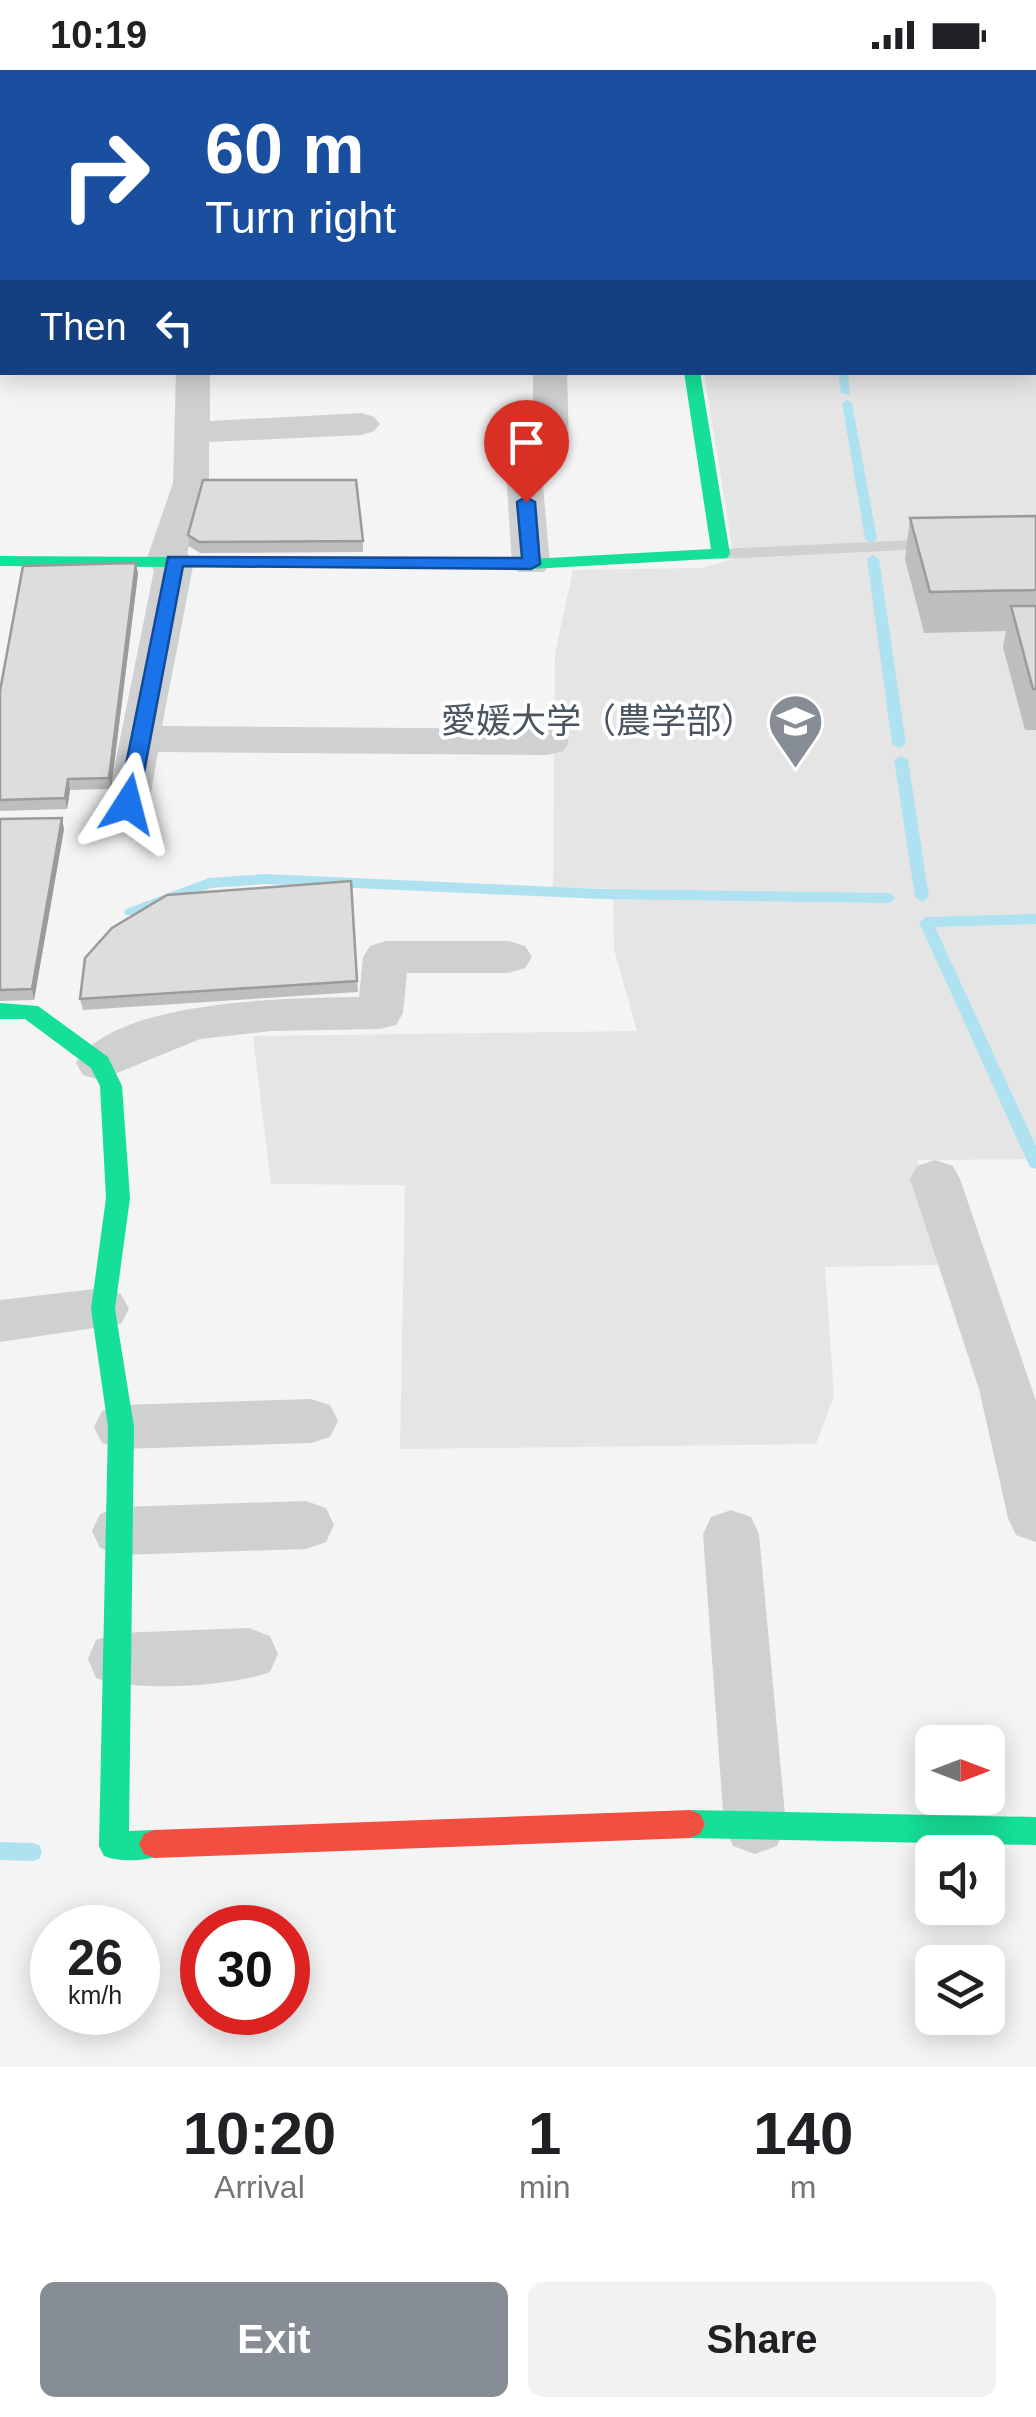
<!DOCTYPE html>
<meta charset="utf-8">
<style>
body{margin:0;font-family:Arial,"Noto Sans JP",sans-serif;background:#f2f2f2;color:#202124;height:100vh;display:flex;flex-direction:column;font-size:38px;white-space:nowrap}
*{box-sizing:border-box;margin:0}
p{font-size:32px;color:#757577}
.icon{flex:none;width:55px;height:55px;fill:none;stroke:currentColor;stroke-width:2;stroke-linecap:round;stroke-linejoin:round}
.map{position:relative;height:1997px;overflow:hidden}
.sheet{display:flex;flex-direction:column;background:#fff;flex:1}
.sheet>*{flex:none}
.hud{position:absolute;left:0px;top:0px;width:1038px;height:305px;box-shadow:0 5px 25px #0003;background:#1a4fa0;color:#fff;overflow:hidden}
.needle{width:65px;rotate:90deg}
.tools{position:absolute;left:915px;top:1655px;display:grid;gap:20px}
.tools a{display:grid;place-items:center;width:90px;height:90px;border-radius:15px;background:#fff;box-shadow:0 5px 25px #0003;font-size:50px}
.speed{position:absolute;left:30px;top:1835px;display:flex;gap:20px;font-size:50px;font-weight:700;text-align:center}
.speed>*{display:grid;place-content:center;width:130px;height:130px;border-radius:50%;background:#fff;box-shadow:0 5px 25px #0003;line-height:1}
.speed small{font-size:25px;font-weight:400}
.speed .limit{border:15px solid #d22;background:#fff;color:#111}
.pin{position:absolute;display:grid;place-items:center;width:85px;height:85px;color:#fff;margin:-102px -42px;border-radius:50% 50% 50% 0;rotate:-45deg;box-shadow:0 0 10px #0007}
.pin .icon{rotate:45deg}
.me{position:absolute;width:110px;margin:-55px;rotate:9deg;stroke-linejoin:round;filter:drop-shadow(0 0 8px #0008)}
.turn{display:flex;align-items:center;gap:35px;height:210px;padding:0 40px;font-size:45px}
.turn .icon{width:130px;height:130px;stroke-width:2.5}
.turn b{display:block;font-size:70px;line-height:85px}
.then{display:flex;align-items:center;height:95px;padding:0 40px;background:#0003;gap:20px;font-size:38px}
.eta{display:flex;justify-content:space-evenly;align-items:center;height:170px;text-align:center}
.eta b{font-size:60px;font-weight:800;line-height:70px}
.action{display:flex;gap:20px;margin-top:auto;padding:20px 40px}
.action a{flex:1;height:115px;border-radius:15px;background:#868d94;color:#fff;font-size:40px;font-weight:800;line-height:115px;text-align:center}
.action a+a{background:#f2f2f2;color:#202124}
.status{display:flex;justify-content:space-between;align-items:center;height:70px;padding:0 50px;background:#fff;direction:ltr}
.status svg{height:28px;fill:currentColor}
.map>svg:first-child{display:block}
</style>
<div class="status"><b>10:19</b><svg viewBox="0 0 49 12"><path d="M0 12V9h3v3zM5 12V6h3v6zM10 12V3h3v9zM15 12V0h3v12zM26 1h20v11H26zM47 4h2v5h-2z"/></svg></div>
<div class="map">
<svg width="1036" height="1997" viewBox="0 0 1036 1997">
<rect width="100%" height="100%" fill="#f4f4f4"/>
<polygon fill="#e6e5e6" points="1036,145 1036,1089 917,1090 939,1195 825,1197 834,1326 816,1374 400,1379 405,1115 271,1114 253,966 637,961 614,879 613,819 553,817 555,584 573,500 701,498 734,489 704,303 1035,302"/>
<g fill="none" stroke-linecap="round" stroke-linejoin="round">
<g fill="#aee2f0" fill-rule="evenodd">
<polygon points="838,302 848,302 850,325 841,323"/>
<polygon points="847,330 852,333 877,469 871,473 865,469 842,333"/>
<polygon points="873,485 879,489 906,674 899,678 892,674 867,489"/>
<polygon points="901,686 908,690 929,827 922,832 915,827 894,690"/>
<polygon points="265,804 602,819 889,823 896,828 889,833 602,829 265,814 211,818 136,845 126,845 124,842 126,839 209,808"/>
<polygon points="1036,844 1036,854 935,857 1036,1076 1036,1099 1030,1097 1028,1093 919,852 926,847"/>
<polygon points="0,1772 32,1773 39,1775 42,1782 39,1789 32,1791 0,1790"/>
</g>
<g fill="#ced0d2" fill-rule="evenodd">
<polygon points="1035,227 1036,228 1036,239 1035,238"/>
<polygon points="938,469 947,474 944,478 721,489 712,484 721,479"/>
</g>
<g fill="#ced0d2" fill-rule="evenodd">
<polygon points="771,0 799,0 800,2 772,2"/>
<rect x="1035" y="18" width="1" height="18"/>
<rect x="0" y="153" width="2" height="18"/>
<polygon points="176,302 210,302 210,351 362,343 374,347 380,354 374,361 362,365 209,372 209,413 187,483 194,491 162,656 548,659 563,663 569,672 563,681 548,685 158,682 149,734 143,744 128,748 113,744 107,734 154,500 146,491 173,413"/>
<polygon points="533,302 567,302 569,379 542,405 550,494 544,502 518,502 512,494 506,402 533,376"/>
<path d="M386 871H509L525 876 532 887 525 898 509 903H407L403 943 396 955 380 959 271 961 200 969 100 1010 83 1005 76 993C114 929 292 928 359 927L363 887 370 876Z"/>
<polygon points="935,1090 953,1096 960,1109 1036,1331 1036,1472 1016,1465 1008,1448 979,1319 910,1109 917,1096"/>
<polygon points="103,1218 121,1224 129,1239 121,1254 0,1272 0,1230"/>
<polygon points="311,1329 330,1335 338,1351 330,1367 311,1373 121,1379 102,1373 94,1357 102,1341 121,1335"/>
<polygon points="306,1431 326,1438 334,1455 326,1472 306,1479 120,1485 100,1478 92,1461 100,1444 120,1437"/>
<polygon points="731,1440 751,1447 759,1464 786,1755 777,1776 755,1784 733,1776 724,1755 703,1464 711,1447"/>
<path d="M249 1558 270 1566 278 1584 270 1602C231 1617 135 1622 96 1608L88 1589 96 1570 117 1563Z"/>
</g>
<g fill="#16e098" fill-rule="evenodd">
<polygon points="684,302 700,302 730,484 727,488 531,499 0,496 0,486 531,489 711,479"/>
<path d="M0 933 38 936 108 987 122 1016 130 1128 115 1239 134 1357 129 1761 154 1760 164 1764 169 1774 164 1784C147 1791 121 1793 104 1786L99 1776 108 1357 91 1239 106 1128 100 1016 91 998 25 949H0Z"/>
<polygon points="690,1740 1036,1747 1036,1775 690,1768 680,1764 675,1754 680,1744"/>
</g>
<polygon fill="#f24e42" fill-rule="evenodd" points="690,1740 700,1744 705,1754 700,1764 690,1768 154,1788 144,1784 139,1774 144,1764 154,1760"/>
</g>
<g fill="#bebebf">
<polygon points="1035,129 1036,129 1036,192 1035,189"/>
<polygon points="1036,446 1036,660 1025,660 1003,577 1006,561 924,563 905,489 910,448"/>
<polygon points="188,465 363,471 363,482 200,483 189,476"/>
<polygon points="136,493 138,504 111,719 70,720 67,739 0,741 0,621"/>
<polygon points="0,749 64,759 34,930 0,931"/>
<polygon points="351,811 358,922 83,940 80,929"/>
</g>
<g fill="#9b9b9b">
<polygon points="136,493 138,504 111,719 109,708"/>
<polygon points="68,709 70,720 67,739 65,728"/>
<polygon points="62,748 64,759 34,930 32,919"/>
</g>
<g fill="#ddddde" stroke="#9b9b9b" stroke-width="2.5">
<polygon points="203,410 356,410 363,471 199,472 188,465"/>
<polygon points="1036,446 1036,520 930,522 910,448"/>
<polygon points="136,493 109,708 68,709 65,728 0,730 0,621 23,496"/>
<polygon points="1011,536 1036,536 1036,619 1033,619"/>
<polygon points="62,748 32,919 0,920 0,749"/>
<polygon points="351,811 357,911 80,929 85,888 112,858 167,825"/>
</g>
<polygon fill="#1a73e8" stroke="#114b97" stroke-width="2.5" points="526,427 535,432 540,494 531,499 183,496 138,734 128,741 121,739 118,734 168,487 522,488 517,432"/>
<defs>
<symbol id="university-pin" viewBox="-11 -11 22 30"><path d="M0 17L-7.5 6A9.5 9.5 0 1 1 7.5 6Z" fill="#868d94" stroke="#fff"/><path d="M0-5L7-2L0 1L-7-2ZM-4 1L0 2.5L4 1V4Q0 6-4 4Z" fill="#fff"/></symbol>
</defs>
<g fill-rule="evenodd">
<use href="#university-pin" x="764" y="620" width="63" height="86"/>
</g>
<g text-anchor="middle" stroke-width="8" stroke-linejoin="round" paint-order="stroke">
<g font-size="35" fill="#4a5661" stroke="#fff" text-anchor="end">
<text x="756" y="663">愛媛大学（農学部）</text>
</g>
</g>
</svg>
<div class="tools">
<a><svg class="needle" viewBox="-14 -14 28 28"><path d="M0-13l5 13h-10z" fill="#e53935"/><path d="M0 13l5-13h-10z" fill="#757577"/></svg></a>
<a><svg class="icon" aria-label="sound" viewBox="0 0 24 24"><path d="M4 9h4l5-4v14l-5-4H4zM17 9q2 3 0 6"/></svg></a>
<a><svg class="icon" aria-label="layers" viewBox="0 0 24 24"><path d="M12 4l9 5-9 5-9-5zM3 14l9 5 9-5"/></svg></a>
</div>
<div class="speed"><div>26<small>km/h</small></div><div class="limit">30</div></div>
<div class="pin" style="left:526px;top:432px;background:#d93025"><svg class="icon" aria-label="arrive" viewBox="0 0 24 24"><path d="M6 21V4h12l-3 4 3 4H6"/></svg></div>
<svg class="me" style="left:128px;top:734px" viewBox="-20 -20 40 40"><path d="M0-17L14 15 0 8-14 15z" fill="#1a73e8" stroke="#fff" stroke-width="4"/></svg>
<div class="hud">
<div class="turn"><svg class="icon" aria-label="right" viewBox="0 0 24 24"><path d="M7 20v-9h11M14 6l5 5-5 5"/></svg><div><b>60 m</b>Turn right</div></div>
<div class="then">Then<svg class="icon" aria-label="left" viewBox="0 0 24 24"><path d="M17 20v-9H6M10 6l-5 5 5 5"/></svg></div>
</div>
</div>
<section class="sheet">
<div class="eta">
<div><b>10:20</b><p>Arrival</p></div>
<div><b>1</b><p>min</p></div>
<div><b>140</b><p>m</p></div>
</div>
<div class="action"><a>Exit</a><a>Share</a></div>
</section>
